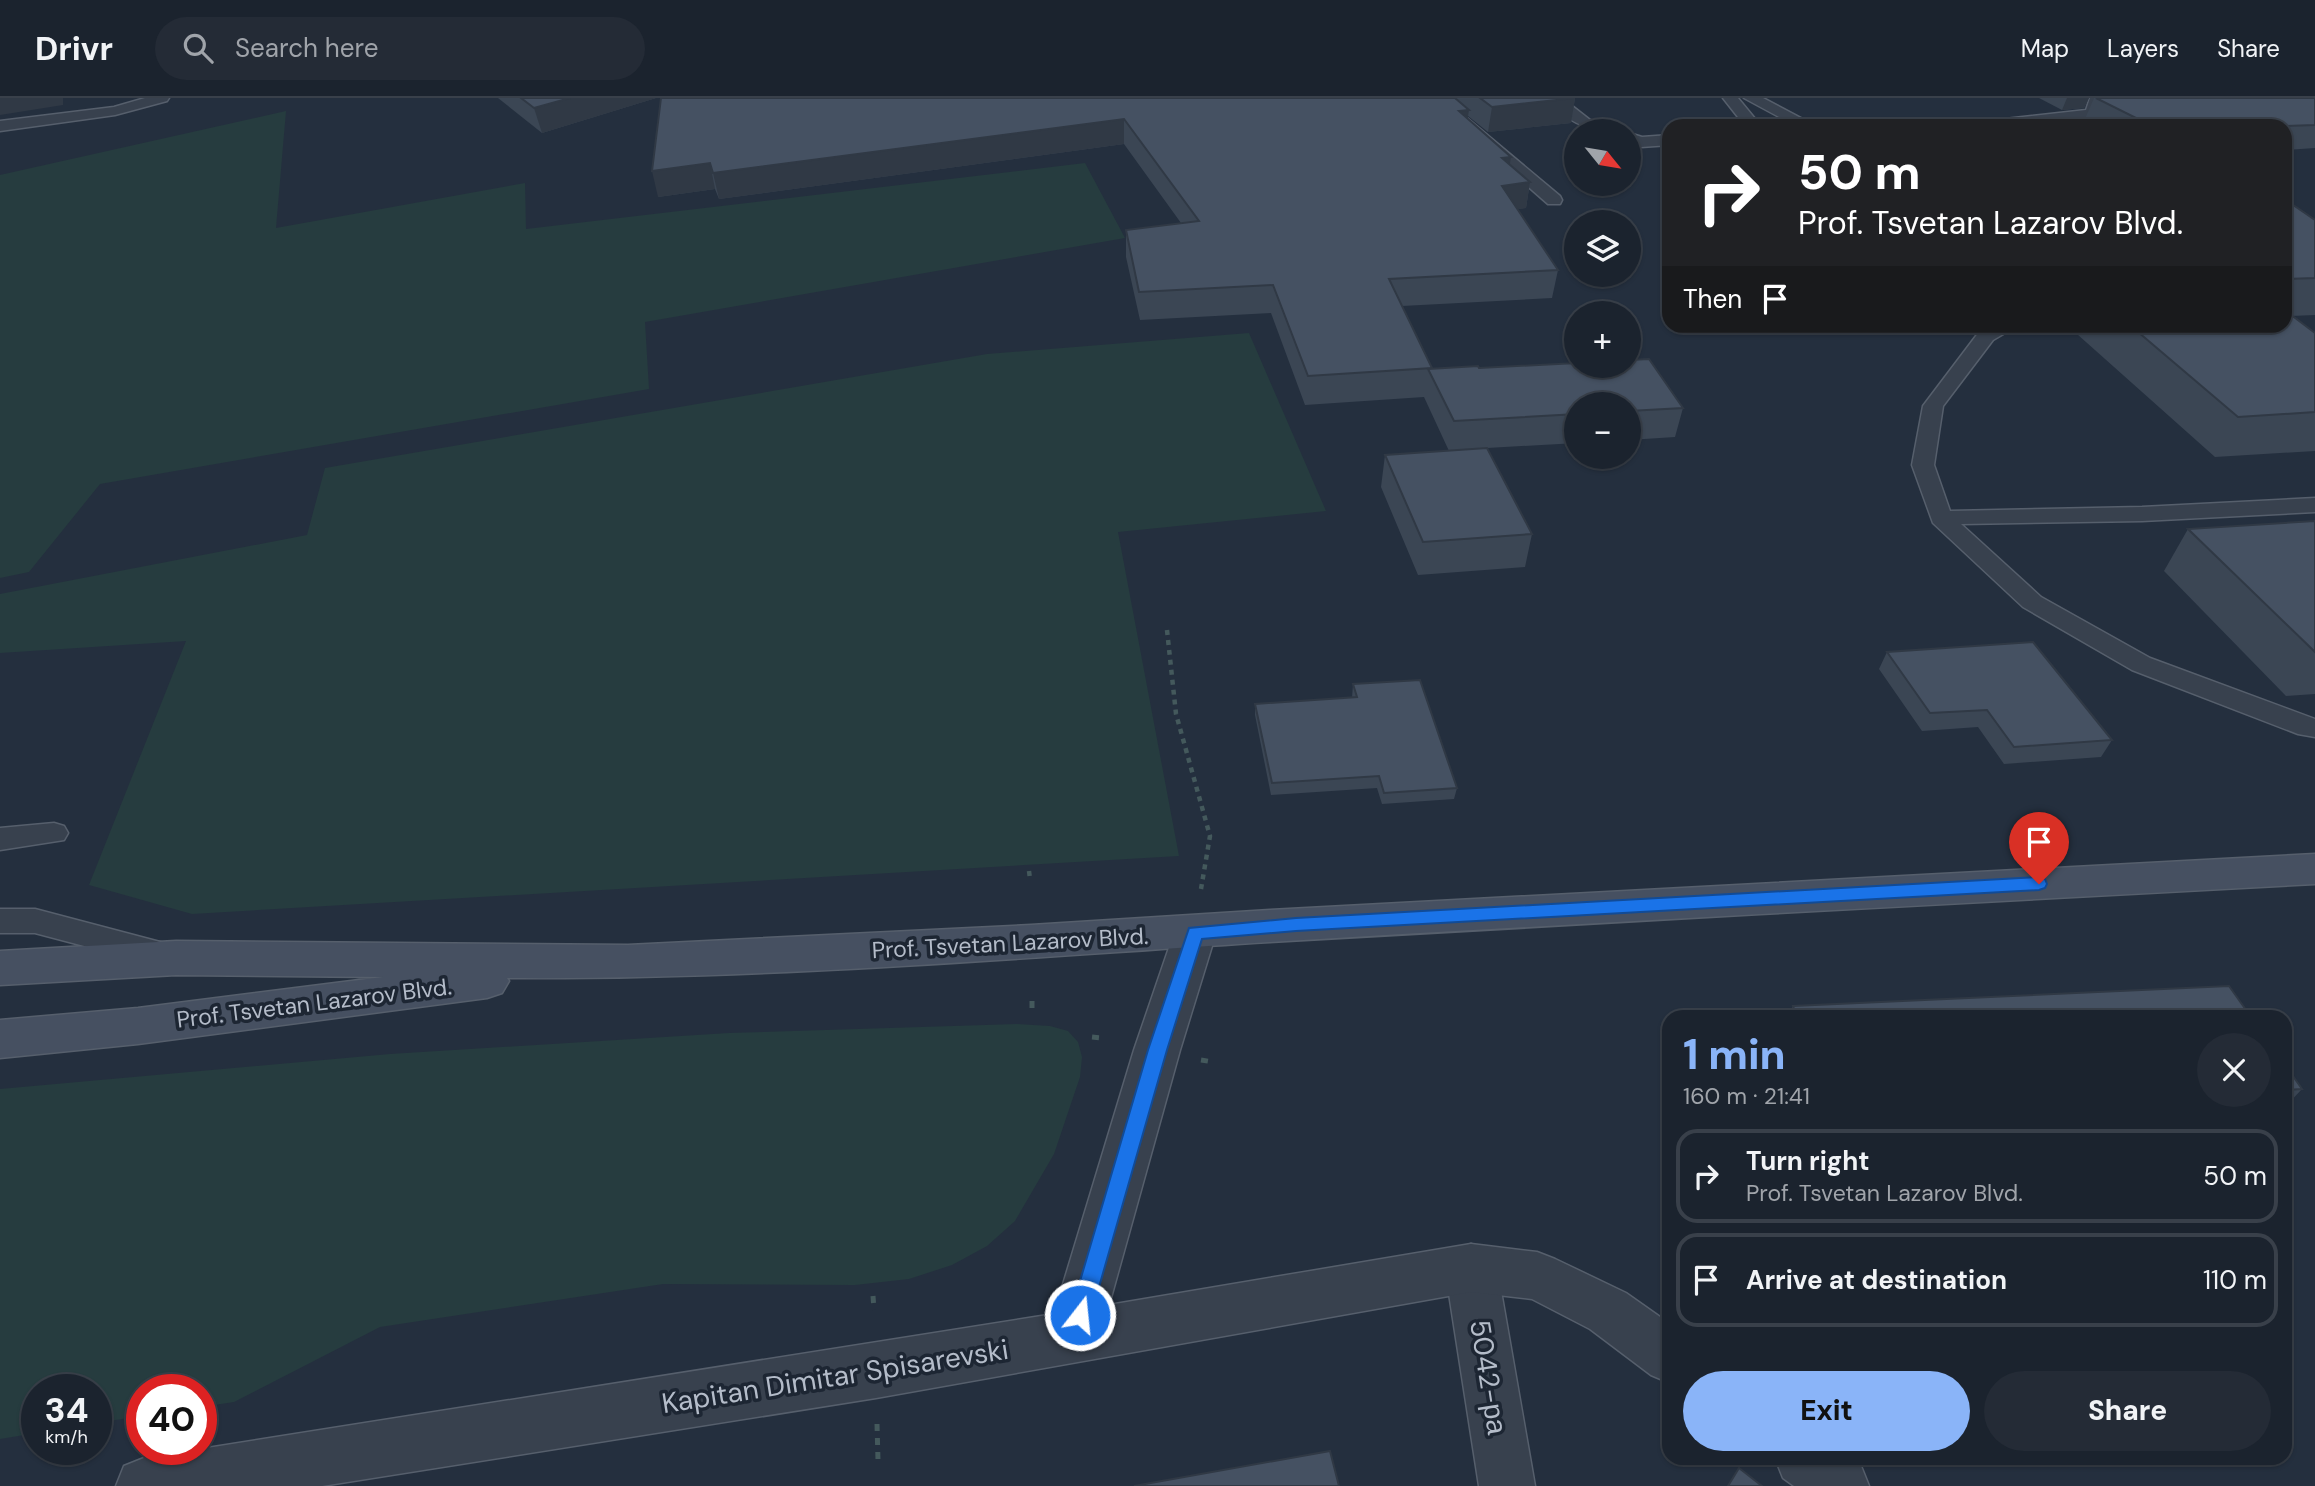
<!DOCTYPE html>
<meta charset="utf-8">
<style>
body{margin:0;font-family:"DM Sans",sans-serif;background:#242b36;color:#f1f3f6;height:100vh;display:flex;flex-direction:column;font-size:26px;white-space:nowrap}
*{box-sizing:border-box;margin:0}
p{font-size:23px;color:#a0a4aa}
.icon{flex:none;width:38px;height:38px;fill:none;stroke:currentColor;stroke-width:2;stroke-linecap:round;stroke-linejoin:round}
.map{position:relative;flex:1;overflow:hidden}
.panel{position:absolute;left:1662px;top:912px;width:630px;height:455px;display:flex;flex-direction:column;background:#1b232e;border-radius:21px;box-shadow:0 2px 5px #0004,0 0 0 2px #39404a}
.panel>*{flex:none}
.guide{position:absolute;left:1662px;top:21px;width:630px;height:214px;border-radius:21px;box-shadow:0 2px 5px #0004,0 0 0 2px #39404a;background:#202124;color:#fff;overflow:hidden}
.needle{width:46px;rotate:120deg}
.controls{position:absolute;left:1564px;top:21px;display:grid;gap:14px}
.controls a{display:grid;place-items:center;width:77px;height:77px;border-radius:50%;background:#1b232e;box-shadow:0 2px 5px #0004,0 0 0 2px #39404a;font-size:35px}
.speed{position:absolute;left:21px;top:1276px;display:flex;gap:14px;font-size:35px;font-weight:700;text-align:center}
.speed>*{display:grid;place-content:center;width:91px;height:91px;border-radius:50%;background:#1b232e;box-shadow:0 2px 5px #0004,0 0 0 2px #39404a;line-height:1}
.speed small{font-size:18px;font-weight:400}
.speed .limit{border:10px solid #d22;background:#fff;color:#111}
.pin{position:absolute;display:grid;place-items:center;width:60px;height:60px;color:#fff;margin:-72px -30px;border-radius:50% 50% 50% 0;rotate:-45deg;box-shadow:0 0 7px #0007}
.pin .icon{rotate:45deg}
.me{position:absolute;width:77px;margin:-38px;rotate:16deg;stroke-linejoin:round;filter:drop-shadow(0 0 5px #0008)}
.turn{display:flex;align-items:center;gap:24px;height:147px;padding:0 21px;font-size:32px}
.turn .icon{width:91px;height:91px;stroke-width:2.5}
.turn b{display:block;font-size:49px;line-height:60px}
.then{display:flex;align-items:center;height:66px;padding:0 21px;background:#0003;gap:14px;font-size:26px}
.round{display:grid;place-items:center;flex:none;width:74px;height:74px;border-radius:37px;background:#242b36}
.overview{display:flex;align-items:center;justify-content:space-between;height:119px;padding:0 21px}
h1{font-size:42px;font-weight:800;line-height:52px;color:#8ab4f8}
.action{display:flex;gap:14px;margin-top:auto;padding:14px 21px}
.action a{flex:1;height:80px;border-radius:42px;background:#8ab4f8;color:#111;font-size:28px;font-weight:800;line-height:80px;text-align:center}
.action a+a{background:#242b36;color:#f1f3f6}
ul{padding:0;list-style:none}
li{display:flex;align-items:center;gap:21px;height:94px;margin:0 14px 10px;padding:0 7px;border:4px solid #39404a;border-radius:21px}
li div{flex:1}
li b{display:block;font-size:26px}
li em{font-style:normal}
header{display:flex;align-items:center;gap:42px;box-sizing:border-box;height:98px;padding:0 35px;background:#1b232e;border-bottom:2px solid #39404a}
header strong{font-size:33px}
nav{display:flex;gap:38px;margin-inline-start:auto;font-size:24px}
.search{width:490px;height:63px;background:#242b36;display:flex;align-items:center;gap:18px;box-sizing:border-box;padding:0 24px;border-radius:38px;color:#a0a4aa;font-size:26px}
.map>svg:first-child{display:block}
</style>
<header>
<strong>Drivr</strong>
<div class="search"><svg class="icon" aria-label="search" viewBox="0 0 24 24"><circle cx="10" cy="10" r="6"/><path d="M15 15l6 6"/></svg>Search here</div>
<nav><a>Map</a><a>Layers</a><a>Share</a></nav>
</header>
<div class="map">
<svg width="2315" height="1388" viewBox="0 0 2315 1388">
<rect width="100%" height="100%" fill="#242f3e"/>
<g fill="#263c3f">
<polygon points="286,13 276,130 525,85 526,131 1085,65 1125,140 645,224 649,291 100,386 29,474 0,480 0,77"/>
<polygon points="1249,235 1326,413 1118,434 1179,758 192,816 89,787 186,543 0,555 0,496 307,437 325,370 987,256"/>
<polygon points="1017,926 1050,928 1068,933 1078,944 1082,959 1080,979 1054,1056 1015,1123 987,1148 952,1167 909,1181 855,1187 663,1186 380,1229 234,1304 201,1309 201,1292 142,1292 142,1318 96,1325 96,1292 37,1292 37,1335 0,1341 0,991 390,956 729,935"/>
</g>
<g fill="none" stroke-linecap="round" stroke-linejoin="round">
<defs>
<g id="service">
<polygon points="145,0 169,0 167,3 115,17 0,33 0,23 114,9"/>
<polygon points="1427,0 1443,0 1560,98 1562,102 1560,106 1548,106"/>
<path d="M1546 0H1562L1590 22 1615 30 1618 33C1588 34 1565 23 1546 0Z"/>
<polygon points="1723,0 1738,0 1761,28 1745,28"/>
<polygon points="1744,0 1763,0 1816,28 1796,28"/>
<polygon points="2090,0 2104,0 2098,19 2027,28 1979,28 1987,23 2086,12"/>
<polygon points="1629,35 1642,39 1670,37 1670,47 1641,49 1629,45"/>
<polygon points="1993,228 2017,228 1993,242 1943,308 1934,367 1950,413 2142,409 2315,400 2315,414 2142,423 1961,426 2041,499 2150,560 2315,621 2315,639 2298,636 2132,572 2023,509 1933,425 1912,367 1923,308 1979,234"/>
<polygon points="54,725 64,728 68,735 64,742 0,752 0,730"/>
<polygon points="0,811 35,811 160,844 171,847 176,856 171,865 160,868 35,835 0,835"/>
</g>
<polygon id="minor" points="1471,1146 1489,1153 1497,1170 1535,1388 1479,1388 1445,1170 1453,1153"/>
<g id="tertiary">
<polygon points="1195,819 1210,823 1216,835 1180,952 1109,1207 1471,1146 1537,1154 1555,1161 1626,1195 1670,1226 1670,1285 1651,1277 1590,1231 1532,1201 1471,1194 876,1300 322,1388 116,1388 124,1368 144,1360 1054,1216 1134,952 1174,835 1180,823"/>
<polygon points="1775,1360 1850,1360 1861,1368 1869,1388 1794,1388 1783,1380"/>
</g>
<path id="secondary" d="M2315 756V786C1967 805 1618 823 1270 844 1016 860 762 882 507 880L509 883 502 895 487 900 138 946 0 960V922L138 910 383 879 176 877 0 887V853L176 843 628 847 1031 827 1270 812Z"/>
</defs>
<use href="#service" stroke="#565f6c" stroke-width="3"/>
<use href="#minor" stroke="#565f6c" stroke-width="3"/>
<use href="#tertiary" stroke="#565f6c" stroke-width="3"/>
<use href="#secondary" stroke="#565f6c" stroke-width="3"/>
<g stroke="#44595c" stroke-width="4.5" stroke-dasharray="5 5" stroke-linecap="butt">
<polyline points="1167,532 1176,616 1210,738 1201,791"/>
<polyline points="1029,773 1030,781"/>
</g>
<g stroke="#44595c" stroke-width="5" stroke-dasharray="7 7" stroke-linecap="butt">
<polyline points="1032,903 1032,913"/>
<polyline points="1092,939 1102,940"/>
<polyline points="1201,962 1213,964"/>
<polyline points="873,1198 874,1212"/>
<polyline points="877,1326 878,1362"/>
</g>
<use href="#service" fill="#38414e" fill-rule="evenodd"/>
<use href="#minor" fill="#38414e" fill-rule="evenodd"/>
<use href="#tertiary" fill="#38414e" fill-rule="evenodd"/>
<use href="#secondary" fill="#465061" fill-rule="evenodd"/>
</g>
<g fill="#3b4654">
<polygon points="498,0 656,0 542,35"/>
<polygon points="661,0 1575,0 1571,25 1488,34 1468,18 1468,21 1510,66 1530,84 1526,110 1517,111 1558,172 1552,200 1402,208 1432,271 1479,270 1683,310 1675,339 1629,342 1629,306 1577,306 1577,345 1487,350 1532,436 1525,469 1418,477 1381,389 1385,357 1449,353 1424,299 1305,307 1271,215 1140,222 1126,159 1126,132 1181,125 1124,46 719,101 715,91 658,99"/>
<polygon points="2039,0 2089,0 2084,10 2062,12"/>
<polygon points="2094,0 2315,0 2315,50 2286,52 2286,28 2093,28 2084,23"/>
<polygon points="2286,102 2315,122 2315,217 2291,218 2315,235 2315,353 2215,359 2068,228 2286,228"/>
<polygon points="2315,423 2315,596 2286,598 2164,473 2188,431"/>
<polygon points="1887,554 2112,642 2101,659 2004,666 1978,629 1922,633 1879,571"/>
<polygon points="1353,586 1457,690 1454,701 1382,706 1377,690 1271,697 1255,617 1255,606 1352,600"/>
<polygon points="1793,908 2251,919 1787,919"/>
<polygon points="2286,968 2302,991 2286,1008"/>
</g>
<g fill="#303945">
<polygon points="0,0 63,0 63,7 0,17"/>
<polygon points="570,0 656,0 542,35 534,10"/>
<polygon points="1575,0 1571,25 1488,34 1492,9"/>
<polygon points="2067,0 2089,0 2084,10 2062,12"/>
<polygon points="1469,12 1465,37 1459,13"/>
<polygon points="1124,21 1124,46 719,101 713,75"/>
<polygon points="1511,59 1507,84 1502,60"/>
<polygon points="710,65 715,91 658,99 652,73"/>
<polygon points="1530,84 1526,110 1497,114 1502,88"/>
</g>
<g fill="#455162" stroke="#303945" stroke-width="2">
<polygon points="521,0 570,0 534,10"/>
<polygon points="661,0 1455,0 1469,12 1459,13 1511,59 1502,60 1530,84 1502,88 1558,172 1389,181 1432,270 1308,278 1273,187 1139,194 1126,132 1199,123 1124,21 713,75 710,65 652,73"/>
<polygon points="1480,0 1575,0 1492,9"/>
<polygon points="2096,0 2315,0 2315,27 2286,28 2152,28"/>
<polygon points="2286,102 2315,122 2315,180 2286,181"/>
<polygon points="2286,213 2315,235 2315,314 2238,319 2131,228 2286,228"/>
<polygon points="1649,261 1683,310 1629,313 1629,306 1577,306 1577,316 1454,323 1428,271 1478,268 1479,270 1577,265 1577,268 1629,268 1629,262"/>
<polygon points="1487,350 1532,436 1423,444 1385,357"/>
<polygon points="2315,423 2315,554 2188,431"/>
<polygon points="2033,544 2112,642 2014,649 1987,612 1930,615 1887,554"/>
<polygon points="1420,582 1457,690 1384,695 1379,678 1272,685 1255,606 1357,599 1353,586"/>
<polygon points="2229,888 2251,919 1797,919 1793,908"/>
<polygon points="2286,968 2302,991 2286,992"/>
<polygon points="1330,1353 1339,1388 1134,1388"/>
<polygon points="1739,1370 1762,1388 1728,1388"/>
</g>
<polygon fill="#1a73e8" stroke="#114b97" stroke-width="2" points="2039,779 2045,781 2047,786 2045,790 2039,792 1296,833 1202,841 1167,952 1091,1217 1088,1224 1080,1228 1073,1224 1070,1217 1148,952 1189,830 1296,820"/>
<g text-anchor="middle" stroke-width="7" stroke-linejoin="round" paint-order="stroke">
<g font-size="23" fill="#b4bcc9" stroke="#1d2633">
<text transform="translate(1010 845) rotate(-3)" y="8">Prof. Tsvetan Lazarov Blvd.</text>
<text transform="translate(314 905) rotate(-7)" y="8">Prof. Tsvetan Lazarov Blvd.</text>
</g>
<g font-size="28" fill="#b4bcc9" stroke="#1d2633">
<text transform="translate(835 1278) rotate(-9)" y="10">Kapitan Dimitar Spisarevski</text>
<text transform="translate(1489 1279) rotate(81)" y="10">5042-ра</text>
</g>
</g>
</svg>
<div class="controls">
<a><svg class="needle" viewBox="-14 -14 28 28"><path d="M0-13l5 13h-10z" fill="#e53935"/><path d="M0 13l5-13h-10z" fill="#a0a4aa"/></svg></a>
<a><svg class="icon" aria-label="layers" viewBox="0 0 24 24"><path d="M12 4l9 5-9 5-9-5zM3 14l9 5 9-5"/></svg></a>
<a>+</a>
<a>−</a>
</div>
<div class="speed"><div>34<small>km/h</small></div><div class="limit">40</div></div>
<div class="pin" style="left:2039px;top:786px;background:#d93025"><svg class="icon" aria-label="arrive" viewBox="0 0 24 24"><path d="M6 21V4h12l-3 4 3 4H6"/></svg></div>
<svg class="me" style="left:1080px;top:1217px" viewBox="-20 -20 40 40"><circle r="17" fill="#1a73e8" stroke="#fff" stroke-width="3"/><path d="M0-11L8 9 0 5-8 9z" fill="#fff"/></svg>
<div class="guide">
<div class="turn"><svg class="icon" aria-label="right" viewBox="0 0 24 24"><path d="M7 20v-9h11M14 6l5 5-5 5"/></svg><div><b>50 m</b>Prof. Tsvetan Lazarov Blvd.</div></div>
<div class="then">Then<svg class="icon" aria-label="arrive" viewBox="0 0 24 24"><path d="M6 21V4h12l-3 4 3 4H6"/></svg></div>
</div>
<section class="panel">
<div class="overview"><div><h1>1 min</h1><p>160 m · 21:41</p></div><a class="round"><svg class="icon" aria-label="close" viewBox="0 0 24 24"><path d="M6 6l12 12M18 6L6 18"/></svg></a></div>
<ul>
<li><svg class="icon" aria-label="right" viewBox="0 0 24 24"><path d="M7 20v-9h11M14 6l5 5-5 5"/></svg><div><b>Turn right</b><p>Prof. Tsvetan Lazarov Blvd.</p></div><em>50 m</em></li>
<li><svg class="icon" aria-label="arrive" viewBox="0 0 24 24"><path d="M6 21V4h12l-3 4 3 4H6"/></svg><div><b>Arrive at destination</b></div><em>110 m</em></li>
</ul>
<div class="action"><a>Exit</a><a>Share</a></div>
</section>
</div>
